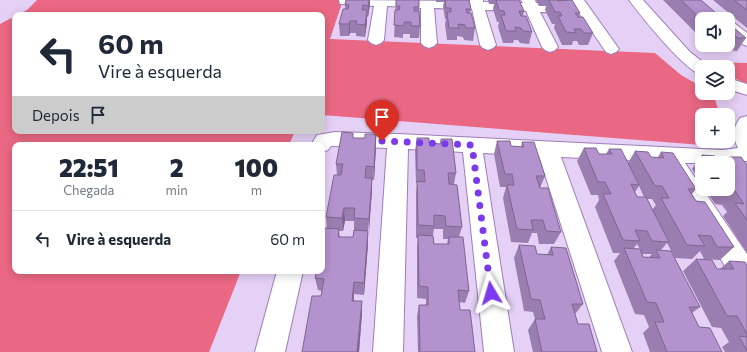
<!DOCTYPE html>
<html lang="pt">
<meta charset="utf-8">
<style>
body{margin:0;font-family:Commissioner,sans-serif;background:#f2f2f3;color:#1f2937;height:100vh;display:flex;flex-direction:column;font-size:15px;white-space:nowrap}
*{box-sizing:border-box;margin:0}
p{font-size:13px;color:#747a83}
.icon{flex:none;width:22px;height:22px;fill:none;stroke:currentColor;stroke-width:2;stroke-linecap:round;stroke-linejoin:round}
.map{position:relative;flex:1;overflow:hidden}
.sheet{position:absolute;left:12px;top:142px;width:313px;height:132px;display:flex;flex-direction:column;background:#fff;border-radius:8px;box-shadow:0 2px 10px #0003}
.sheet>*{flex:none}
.banner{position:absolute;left:12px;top:12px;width:313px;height:122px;border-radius:8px;box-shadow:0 2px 10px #0003;background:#fff;color:#1f2937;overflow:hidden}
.tools{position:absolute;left:695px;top:12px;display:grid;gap:8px}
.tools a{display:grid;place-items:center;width:40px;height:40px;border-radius:8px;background:#fff;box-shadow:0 2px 10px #0003;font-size:20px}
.pin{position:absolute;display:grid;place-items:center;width:34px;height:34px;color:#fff;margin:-41px -17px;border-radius:50% 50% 50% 0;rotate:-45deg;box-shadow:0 0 4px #0007}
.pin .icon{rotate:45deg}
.me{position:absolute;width:44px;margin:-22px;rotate:353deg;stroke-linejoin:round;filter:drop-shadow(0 0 3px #0008)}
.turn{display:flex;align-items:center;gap:14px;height:84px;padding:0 20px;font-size:18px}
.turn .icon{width:52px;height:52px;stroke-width:2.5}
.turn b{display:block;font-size:28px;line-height:34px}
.then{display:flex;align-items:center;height:38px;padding:0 20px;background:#0003;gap:8px;font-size:15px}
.eta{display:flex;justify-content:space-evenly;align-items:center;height:68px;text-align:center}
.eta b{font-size:24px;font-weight:800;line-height:28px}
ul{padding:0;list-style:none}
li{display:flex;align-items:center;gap:12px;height:56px;padding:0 20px;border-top:1px solid #e0e1e3}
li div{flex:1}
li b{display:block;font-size:15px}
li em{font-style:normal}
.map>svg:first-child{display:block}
</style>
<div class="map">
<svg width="747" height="352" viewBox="0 0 747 352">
<rect width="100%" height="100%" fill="#e5d0f6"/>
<g fill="#ea6883">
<polygon points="37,0 343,0 330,39 655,53 681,75 702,87 702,93 713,93 720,115 702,115 702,141 726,141 728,147 322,115 322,15 18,15 27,10"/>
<polygon points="15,16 15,131 295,131 289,145 15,145 15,271 241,271 209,352 0,352 0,24"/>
<polygon points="709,62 747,63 747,84 728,75 728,67 715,67"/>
</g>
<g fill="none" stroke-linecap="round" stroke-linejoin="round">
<defs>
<g id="minor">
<polygon points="339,0 470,1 469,0 483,0 483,2 523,3 521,0 535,0 536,3 574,5 570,0 584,0 619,49 616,52 611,54 606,52 579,13 540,12 558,47 555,50 550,52 545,50 542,47 526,11 485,10 496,45 493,48 488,50 483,48 480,45 472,9 434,8 437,43 434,46 429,48 424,46 421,43 421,8 387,6 384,40 381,43 376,45 371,43 368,40 374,6 340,4"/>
<path d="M629 0H643L690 52 708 66 702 67V75C685 71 641 16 629 0Z"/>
<polygon points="728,21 733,22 747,33 747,46 742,44 728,32"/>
<polygon points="728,78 747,84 747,95 728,89"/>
<path d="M747 116V161L728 163H685L747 254V289L737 286 669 173 666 168 671 162 561 157 632 352H602L539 156 483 153 514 352H484L463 152 408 149 403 352H373L387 148 335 146H331L328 150 322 152V145H311L317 135 335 132 398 134 722 150 738 148C732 136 733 128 740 118Z"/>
<polygon points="277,271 303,271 285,352 255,352"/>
</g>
</defs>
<use href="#minor" stroke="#9e7db8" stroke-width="2"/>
<use href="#minor" fill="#fff" fill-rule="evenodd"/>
</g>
<g fill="#9b7eb1" fill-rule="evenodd">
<polygon points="396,0 419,7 420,26 419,38 410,38 410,34 403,34 403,38 394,37"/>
<polygon points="436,0 469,0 471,9 470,13 475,28 473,41 464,40 463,37 457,36 457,40 447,40 445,24 446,19 445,19 443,6 444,2 436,2"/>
<polygon points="488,0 519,0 524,11 523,16 532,32 529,44 520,43 518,40 514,40 513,43 503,43 498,27 499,22 497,22 493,9 494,4 489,4"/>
<polygon points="536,0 563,0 580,13 579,17 593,33 588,45 579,45 577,41 573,41 572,45 562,45 554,28 555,24 552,24 545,10 546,6 539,6"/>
<polygon points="663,0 701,0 702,39"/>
<polygon points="713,0 747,0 747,28"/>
<polygon points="345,4 370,4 368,17 367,17 367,22 365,37 356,36 356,33 350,33 349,36 340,36 339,24 345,9"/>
<polygon points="728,23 746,38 737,51 729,50 726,47 722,47 720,50 713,50 708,45 728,45"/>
<path d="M353 133V138H365L376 134V147L374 180H372V191L368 232V244L364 295 354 294V301L362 313 359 352H302L321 296 322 291 318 290 315 278 327 228 326 217 337 175 336 164ZM345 221H354V230L353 237H340L339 231H343Z"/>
<path d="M417 138 429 143 440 144 441 139 456 173 454 184 462 227 459 237 469 291 465 303 459 302 460 310 475 352H418L417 316 419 305H426V299L417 298V248L418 238H416V194L417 183H416L415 151ZM434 229H443V239H448L447 244H434L433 236Z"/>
<polygon points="497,141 511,146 521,147 522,142 545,176 540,188 561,232 554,244 539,244 537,233 532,233 528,243 511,242 503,198 506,187 500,187 494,154"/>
<path d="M584 148 599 154H606L609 149 628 163 635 151 651 157H658L661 152 696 189 692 194 696 201 734 247 720 260 704 259 700 251 692 259 675 258 667 243 661 250 700 307 692 313 699 327 722 352H650L643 333 649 327 644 315 635 314 614 261 620 253H613L595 207 599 200 598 195H591L577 161ZM639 186 644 197H637L635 192ZM647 199H652L656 205 652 210ZM637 244 642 253 634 248ZM642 254H652L649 257H643Z"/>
<polygon points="702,155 719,162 724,162 728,157 747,165 747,253 723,216 727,212 722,205 715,204 705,189 728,189 728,163 702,163 702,184 692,169"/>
<polygon points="519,245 537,254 547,255 551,247 583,304 575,314 578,324 597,352 533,352 528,330 535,319 533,312 524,311 514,258"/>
<polygon points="696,259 717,269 720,269 729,261 747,265 747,352 725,352 722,347 729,342 721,328 712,327 683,271"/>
</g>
<g fill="#7e6690">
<polygon points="369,0 370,0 370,4 368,17 368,6"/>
<polygon points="367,10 367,22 365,37 365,25"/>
<polygon points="350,21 350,33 349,36 349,24"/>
<polygon points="376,134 376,147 374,180 374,167"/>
<polygon points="372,178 372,191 369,232 369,219"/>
<polygon points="344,208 345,221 343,231 342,218"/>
<polygon points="368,231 368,244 364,295 364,283"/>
<polygon points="354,282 354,294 352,312 352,301"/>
<polygon points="362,301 362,313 359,352 357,352"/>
</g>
<g fill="#b492ce" stroke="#7e6690">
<polygon points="346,0 369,0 368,6 363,5 362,10 367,10 365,25 356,24 357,21 350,21 349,24 339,24 343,9 348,9 349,5 345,4"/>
<polygon points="396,0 419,0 419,7 414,7 414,11 419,11 420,26 411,26 411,22 404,22 404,26 394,25 395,10 399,10 400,6 396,6"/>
<polygon points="445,0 469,0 471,9 466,9 467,13 471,13 475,28 466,28 465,25 458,24 459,28 449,28 447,12 451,12 451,8 446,8"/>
<polygon points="496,0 519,0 524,11 519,11 521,16 526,16 532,32 523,31 521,28 515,27 516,31 506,31 501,15 505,15 504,11 499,10"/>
<polygon points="549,0 557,0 558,1 572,0 580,13 575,13 578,17 583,17 593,33 584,33 581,29 574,29 576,33 566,32 558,16 562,16 560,12 555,12"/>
<polygon points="681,0 701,0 723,19 702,19 702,20"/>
<polygon points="734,0 747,0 747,10"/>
<polygon points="728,23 746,38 738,38 734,35 728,35"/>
<polygon points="342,132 353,133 353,138 365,138 365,134 376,134 374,167 366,166 365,178 372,178 369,219 354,218 355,208 344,208 342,218 326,217 334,175 341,175 343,164 336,164"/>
<polygon points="417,138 429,138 429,143 441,144 441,139 452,139 456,173 448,173 449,184 457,185 462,227 446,226 445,216 434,215 434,226 418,225 417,181 425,182 424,170 417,170"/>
<polygon points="497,141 510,141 511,146 524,147 522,142 534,142 545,176 536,176 540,188 548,188 561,232 546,231 543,220 531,220 533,230 517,229 507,185 514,185 512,174 505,174"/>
<polygon points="584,148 596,148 599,154 612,154 609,149 621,149 639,185 631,184 637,197 646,197 669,242 652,241 647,231 635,230 640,241 623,240 603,194 611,194 605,182 598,182"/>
<polygon points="635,151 648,152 651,157 664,158 661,152 673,153 696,189 688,189 696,201 705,202 734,247 717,247 711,236 698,235 705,246 687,245 661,198 669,198 662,186 655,186"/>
<polygon points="702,155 715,156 719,162 732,162 728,157 741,157 747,165 747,220 735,203 744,204 735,191 727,191 726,189 728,189 728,163 707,163"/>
<polygon points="324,228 339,229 338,237 353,237 354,230 368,231 364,283 354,282 352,301 362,301 357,352 302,352 312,296 321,296 324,279 315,278 317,271 322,271 322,241"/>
<polygon points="418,235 433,236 434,244 449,244 449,237 463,237 469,291 458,290 460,310 470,310 475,352 420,352 419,305 428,305 428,287 419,286"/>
<polygon points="519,245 535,246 537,254 553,255 551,247 566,248 583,304 572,304 578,324 589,324 597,352 542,352 535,319 545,319 540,300 531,299"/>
<polygon points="624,248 640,249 643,257 660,258 656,250 671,251 700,307 689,307 699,327 710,328 722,352 667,352 655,322 664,322 656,303 647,302"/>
<polygon points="696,259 712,260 717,269 734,269 729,261 745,262 747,265 747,334 737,316 727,316"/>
<polygon points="739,336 747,337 747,351"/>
</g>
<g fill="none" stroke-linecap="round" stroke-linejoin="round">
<polyline stroke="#7c3aed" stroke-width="7" stroke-dasharray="0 12.6" points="382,141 472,145 491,293"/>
</g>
</svg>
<div class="tools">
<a><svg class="icon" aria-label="sound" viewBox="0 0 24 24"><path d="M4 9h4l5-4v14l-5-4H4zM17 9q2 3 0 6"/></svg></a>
<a><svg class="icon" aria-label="layers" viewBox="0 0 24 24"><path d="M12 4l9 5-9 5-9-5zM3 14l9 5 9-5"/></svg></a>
<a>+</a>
<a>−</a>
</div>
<div class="pin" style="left:382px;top:141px;background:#d93025"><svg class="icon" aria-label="arrive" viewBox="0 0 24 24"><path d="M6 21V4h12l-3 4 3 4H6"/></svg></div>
<svg class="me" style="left:491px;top:293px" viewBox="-20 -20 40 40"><path d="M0-17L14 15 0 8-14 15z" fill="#7c3aed" stroke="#fff" stroke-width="4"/></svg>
<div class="banner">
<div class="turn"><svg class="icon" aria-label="left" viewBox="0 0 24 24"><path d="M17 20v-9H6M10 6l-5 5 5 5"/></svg><div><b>60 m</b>Vire à esquerda</div></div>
<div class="then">Depois<svg class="icon" aria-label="arrive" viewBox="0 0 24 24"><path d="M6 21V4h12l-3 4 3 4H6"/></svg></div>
</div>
<section class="sheet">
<div class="eta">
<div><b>22:51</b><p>Chegada</p></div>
<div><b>2</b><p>min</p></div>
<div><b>100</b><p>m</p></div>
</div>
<ul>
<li><svg class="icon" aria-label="left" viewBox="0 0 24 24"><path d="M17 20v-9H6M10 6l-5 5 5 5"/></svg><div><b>Vire à esquerda</b></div><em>60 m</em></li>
</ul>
</section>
</div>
